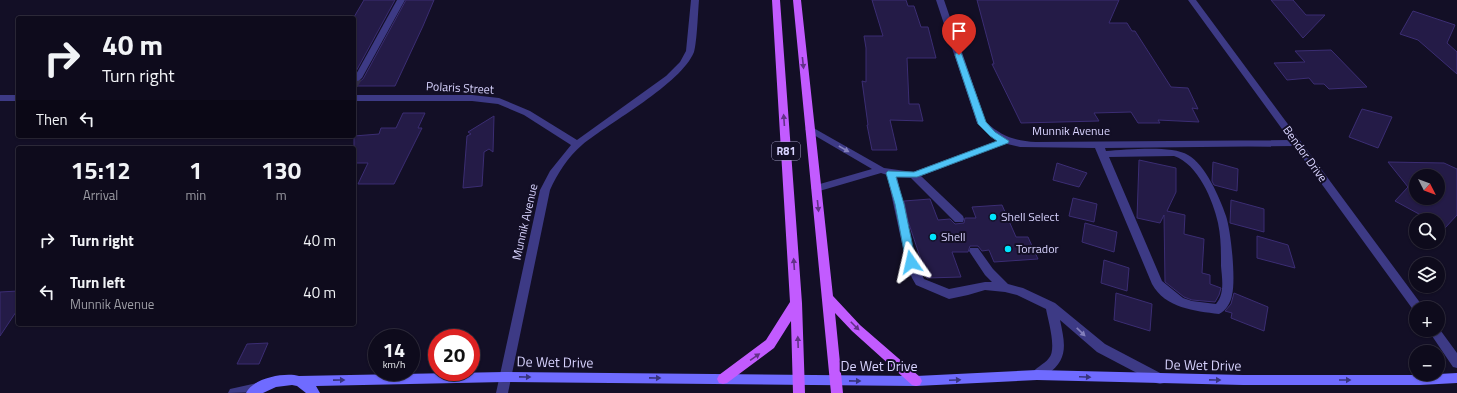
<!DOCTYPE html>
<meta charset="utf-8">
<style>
body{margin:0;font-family:"Titillium Web",sans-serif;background:#1c1929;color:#f1f3f6;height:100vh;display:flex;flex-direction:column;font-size:15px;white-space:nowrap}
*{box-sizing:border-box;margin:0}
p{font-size:13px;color:#9b9ba3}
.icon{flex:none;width:22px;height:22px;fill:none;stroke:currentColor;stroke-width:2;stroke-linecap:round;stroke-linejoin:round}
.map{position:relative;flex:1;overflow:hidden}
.panel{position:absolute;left:16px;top:146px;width:340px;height:180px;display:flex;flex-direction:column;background:#0e0b1c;border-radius:4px;box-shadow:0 1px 3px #0004,0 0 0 1px #2e2b3b}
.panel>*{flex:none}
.banner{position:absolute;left:16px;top:16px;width:340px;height:122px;border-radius:4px;box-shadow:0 1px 3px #0004,0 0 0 1px #2e2b3b;background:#0e0b1c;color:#f1f3f6;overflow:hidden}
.needle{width:26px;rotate:132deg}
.tools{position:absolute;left:1409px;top:169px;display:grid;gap:8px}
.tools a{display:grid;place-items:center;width:36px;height:36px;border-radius:50%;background:#0e0b1c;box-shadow:0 1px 3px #0004,0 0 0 1px #2e2b3b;font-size:20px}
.speed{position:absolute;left:368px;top:329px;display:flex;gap:8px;font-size:20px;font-weight:700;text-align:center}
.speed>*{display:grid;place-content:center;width:52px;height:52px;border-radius:50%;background:#0e0b1c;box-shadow:0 1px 3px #0004,0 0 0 1px #2e2b3b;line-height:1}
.speed small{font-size:10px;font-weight:400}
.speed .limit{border:6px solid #d22;background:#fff;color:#111}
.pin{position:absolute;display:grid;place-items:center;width:34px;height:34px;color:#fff;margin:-41px -17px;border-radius:50% 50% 50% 0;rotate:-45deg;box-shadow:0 0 4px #0007}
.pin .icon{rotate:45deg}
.me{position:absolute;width:44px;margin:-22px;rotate:349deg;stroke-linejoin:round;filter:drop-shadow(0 0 3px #0008)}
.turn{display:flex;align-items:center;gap:14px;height:84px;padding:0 20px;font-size:18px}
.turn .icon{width:52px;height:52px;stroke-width:2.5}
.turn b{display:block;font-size:28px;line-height:34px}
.then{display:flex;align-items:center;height:38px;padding:0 20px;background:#0003;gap:8px;font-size:15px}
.eta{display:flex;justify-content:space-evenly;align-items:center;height:68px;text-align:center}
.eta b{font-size:24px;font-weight:700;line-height:28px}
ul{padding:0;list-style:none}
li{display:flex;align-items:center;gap:12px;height:52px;padding:0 20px}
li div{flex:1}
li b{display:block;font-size:15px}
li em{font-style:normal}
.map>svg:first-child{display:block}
</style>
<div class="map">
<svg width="1457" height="393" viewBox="0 0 1457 393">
<rect width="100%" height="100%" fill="#130f26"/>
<g fill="#241b47" stroke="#3b2d73" fill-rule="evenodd">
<polygon points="364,0 395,0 354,75 354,17"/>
<polygon points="406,0 434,0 423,26 395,86 354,86 354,81 359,82 363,79"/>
<polygon points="872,0 906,0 908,6 914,6 921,27 928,27 936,58 907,58 909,104 919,104 923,121 890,120 897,150 872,150 867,125 868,125 862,81 866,82 866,48 864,36 883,36"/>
<polygon points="977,0 1119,0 1109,23 1127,23 1132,31 1135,31 1171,87 1188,88 1198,109 1192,108 1199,122 1158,120 1160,123 1138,123 1131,112 1094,113 1099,121 1021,123 992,64 994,64"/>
<polygon points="1271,0 1293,0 1306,15 1325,15 1303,38"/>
<polygon points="1413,11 1455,25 1447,43 1457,52 1457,74 1418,40 1400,34"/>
<polygon points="1331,50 1367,87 1329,89 1324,84 1314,84 1309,78 1287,80 1274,63 1305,62 1295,51"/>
<polygon points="1362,109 1392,117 1378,148 1349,137"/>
<polygon points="403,113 425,113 418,128 422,128 394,184 358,184 368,163 354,163 354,136 379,134 381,128 396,128"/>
<polygon points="494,116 493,152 489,149 484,152 482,186 463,188 467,136 471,134 468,132"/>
<polygon points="1139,160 1176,168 1176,192 1167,211 1185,215 1184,234 1204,239 1202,273 1210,275 1210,284 1221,288 1219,295 1215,302 1192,300 1184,297 1165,282 1164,215 1160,223 1137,218"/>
<polygon points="1213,162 1238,169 1237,191 1214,185 1212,181"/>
<path d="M1388 162 1444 163 1457 169V215L1445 228 1438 224V220H1430L1395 201 1408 187ZM1416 176H1438V198H1416Z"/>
<polygon points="1057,163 1087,173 1079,187 1053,180"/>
<polygon points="1073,198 1097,204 1094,222 1069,216"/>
<polygon points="930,199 938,220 950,219 955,224 964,223 965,218 976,218 972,207 1002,205 1016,237 1028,237 1038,259 994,262 989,250 982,251 978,246 970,246 968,252 952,252 961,277 927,278 908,221 904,201"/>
<polygon points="1231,200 1264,209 1264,232 1230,223"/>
<polygon points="1085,223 1117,232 1114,252 1082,242"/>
<polygon points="1257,236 1288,245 1295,268 1257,258"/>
<polygon points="1104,260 1129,268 1127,291 1101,283"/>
<polygon points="18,291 18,309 0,336 0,292"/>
<polygon points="1116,293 1152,304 1150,331 1114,320"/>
<polygon points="1234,293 1268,307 1264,331 1231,318 1232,313 1225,311 1231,304"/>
<polygon points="268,343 259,364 237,364 247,344"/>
</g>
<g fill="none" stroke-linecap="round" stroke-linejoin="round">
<polyline stroke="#312d47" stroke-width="8" stroke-dasharray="8 4.5" stroke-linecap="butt" points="354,85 358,78"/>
<path fill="#3d3a85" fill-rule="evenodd" d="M810 126 884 168 913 172 1002 139H1008L1010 141 1008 143 921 176 963 216 964 219 963 222H955L911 178 897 177 916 262 924 279 949 289 985 282H992L985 275 969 251 970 248H978L993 269 1008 284 1023 288 1055 303 1105 344 1164 375 1166 379 1164 383 1160 384 1156 383 1097 352 1060 320C1065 344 1069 359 1047 375 1042 378 1039 381 1033 379L1031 375C1035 367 1044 365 1049 358 1057 349 1048 320 1046 309L1017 295 1005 292 985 290 968 295 949 299 916 285 912 278 906 262 887 175 881 173 816 192 813 190 811 188 813 186 872 169 807 131 805 129Z"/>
<g fill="#3d3a85" fill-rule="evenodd">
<polygon points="397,0 405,0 362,78 358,81 355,80 354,78"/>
<path d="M691 0H699C698 12 697 42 694 52 681 84 610 122 582 145 568 157 557 174 550 190L508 393H496L540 190 550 171 571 145 524 115 498 104 472 101H354V95H472L499 98 530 111 577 140 666 76 680 62 686 51Z"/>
<path d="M936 0H944L986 122C1001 136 1015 141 1036 142L1290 140 1188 0H1196L1424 308H1416V312L1414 311 1294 146 1105 148 1106 151C1127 150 1171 145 1188 155 1205 164 1220 198 1226 216 1231 231 1236 280 1232 295 1231 302 1226 311 1219 314 1195 311 1165 308 1152 284L1095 148 1020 147 1003 143 985 131 977 123ZM1174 156C1198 164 1213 200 1218 223 1221 237 1221 251 1221 266 1222 278 1225 294 1216 304L1192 301 1183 298 1162 281 1109 157Z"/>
<rect x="0" y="95" width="18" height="6"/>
<polygon points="1438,327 1457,353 1457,368 1453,367 1428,330 1438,330"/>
<polygon points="261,382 265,383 267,387 265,391 261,392 228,393 230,389"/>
</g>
<path fill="#6f6bff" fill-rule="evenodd" d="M1037 370 1243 375H1420L1457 373V383L1420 385H1243L1037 380 916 386 504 382 316 386 320 393H306L297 386 292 385 276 387 263 393H246C253 378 285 372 299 376L504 372 916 376Z"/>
<g fill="#c25bff" fill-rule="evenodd">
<polygon points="772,0 780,0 802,303 805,393 793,393 791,321 774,348 727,383 723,384 719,383 717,379 719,375 766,340 790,302"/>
<polygon points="793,0 801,0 833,296 860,325 920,377 922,381 920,385 916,386 912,385 852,331 835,313 843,393 831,393"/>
</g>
</g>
<defs><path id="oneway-solid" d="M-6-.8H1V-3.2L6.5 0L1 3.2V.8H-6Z"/></defs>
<g fill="#623188">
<use href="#oneway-solid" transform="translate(803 63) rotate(84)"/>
<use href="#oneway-solid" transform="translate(784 120) rotate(-94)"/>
<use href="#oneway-solid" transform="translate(818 206) rotate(84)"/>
<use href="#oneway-solid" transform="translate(794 264) rotate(-94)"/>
<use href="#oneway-solid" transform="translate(855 326) rotate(45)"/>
<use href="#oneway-solid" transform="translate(798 342) rotate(-92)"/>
<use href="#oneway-solid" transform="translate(755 357) rotate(-35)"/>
</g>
<g fill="#837fbc">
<use href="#oneway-solid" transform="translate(844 149) rotate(30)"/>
<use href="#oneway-solid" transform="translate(1081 332) rotate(44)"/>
</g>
<g fill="#38347d">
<use href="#oneway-solid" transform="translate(525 377) rotate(1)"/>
<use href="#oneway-solid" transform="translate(1085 377) rotate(2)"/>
<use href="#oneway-solid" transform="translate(655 378) rotate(1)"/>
<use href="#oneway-solid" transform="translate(339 380) rotate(-1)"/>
<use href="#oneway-solid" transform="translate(955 380) rotate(-3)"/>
<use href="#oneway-solid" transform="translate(1215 380) rotate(1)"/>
<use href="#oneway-solid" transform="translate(1345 380)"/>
<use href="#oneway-solid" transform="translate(855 381) rotate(1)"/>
</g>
<polygon fill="#4fc3f7" stroke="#337fa1" points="956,53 961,53 962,55 986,122 995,132 1009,141 1008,143 917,177 896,177 904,204 916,262 914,265 907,265 906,262 895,204 886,173 888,171 914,172 997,141 990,136 978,124 955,55"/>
<g fill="#00e5ff" stroke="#130f26" stroke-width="1.5">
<circle cx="993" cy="217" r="4"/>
<circle cx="933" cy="237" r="4"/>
<circle cx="1008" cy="249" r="4"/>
</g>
<g text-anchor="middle" stroke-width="4" stroke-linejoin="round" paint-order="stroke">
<rect fill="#130f26" stroke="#9e99be" stroke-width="1" x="772" y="142" width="28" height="18" rx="3"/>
<g font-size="11" font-weight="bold" fill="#d9d4ff">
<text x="786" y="155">R81</text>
</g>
<g font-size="12" fill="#d9d4ff" stroke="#130f26">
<text transform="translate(460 88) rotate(3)" y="4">Polaris Street</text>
<text x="1071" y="135">Munnik Avenue</text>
<text transform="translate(1305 154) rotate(54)" y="4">Bendor Drive</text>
<text transform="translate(525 222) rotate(-77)" y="4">Munnik Avenue</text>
</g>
<g font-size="12" fill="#d9d4ff" stroke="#130f26" text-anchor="start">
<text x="1001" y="221">Shell Select</text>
<text x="941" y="241">Shell</text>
<text x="1016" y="253">Torrador</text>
</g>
<g font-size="14" fill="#d9d4ff" stroke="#130f26">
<text transform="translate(555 362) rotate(1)" y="5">De Wet Drive</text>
<text transform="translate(1203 365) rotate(1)" y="5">De Wet Drive</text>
<text x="879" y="371">De Wet Drive</text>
</g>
</g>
</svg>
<div class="tools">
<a><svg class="needle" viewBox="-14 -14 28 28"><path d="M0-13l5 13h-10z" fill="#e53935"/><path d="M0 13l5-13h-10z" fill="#9b9ba3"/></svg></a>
<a><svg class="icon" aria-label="search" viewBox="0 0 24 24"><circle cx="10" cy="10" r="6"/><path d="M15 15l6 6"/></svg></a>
<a><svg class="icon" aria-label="layers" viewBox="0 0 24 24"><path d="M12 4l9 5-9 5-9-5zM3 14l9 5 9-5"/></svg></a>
<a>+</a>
<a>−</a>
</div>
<div class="speed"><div>14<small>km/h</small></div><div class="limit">20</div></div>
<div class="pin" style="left:959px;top:55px;background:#d93025"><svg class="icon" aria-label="arrive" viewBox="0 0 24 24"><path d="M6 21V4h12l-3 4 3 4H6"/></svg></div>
<svg class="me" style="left:911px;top:262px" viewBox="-20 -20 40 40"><path d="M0-17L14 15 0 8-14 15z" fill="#4fc3f7" stroke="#fff" stroke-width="4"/></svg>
<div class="banner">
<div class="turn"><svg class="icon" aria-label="right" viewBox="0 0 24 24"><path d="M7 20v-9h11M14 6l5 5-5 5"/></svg><div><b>40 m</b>Turn right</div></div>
<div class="then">Then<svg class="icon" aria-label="left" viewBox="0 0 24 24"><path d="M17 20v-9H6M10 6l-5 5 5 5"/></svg></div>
</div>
<section class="panel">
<div class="eta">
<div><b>15:12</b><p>Arrival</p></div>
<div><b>1</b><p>min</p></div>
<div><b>130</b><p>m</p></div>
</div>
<ul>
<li><svg class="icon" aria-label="right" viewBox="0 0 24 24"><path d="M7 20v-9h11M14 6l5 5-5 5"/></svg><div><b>Turn right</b></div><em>40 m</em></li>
<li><svg class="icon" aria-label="left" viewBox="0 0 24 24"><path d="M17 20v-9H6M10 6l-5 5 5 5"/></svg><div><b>Turn left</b><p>Munnik Avenue</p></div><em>40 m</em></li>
</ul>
</section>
</div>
